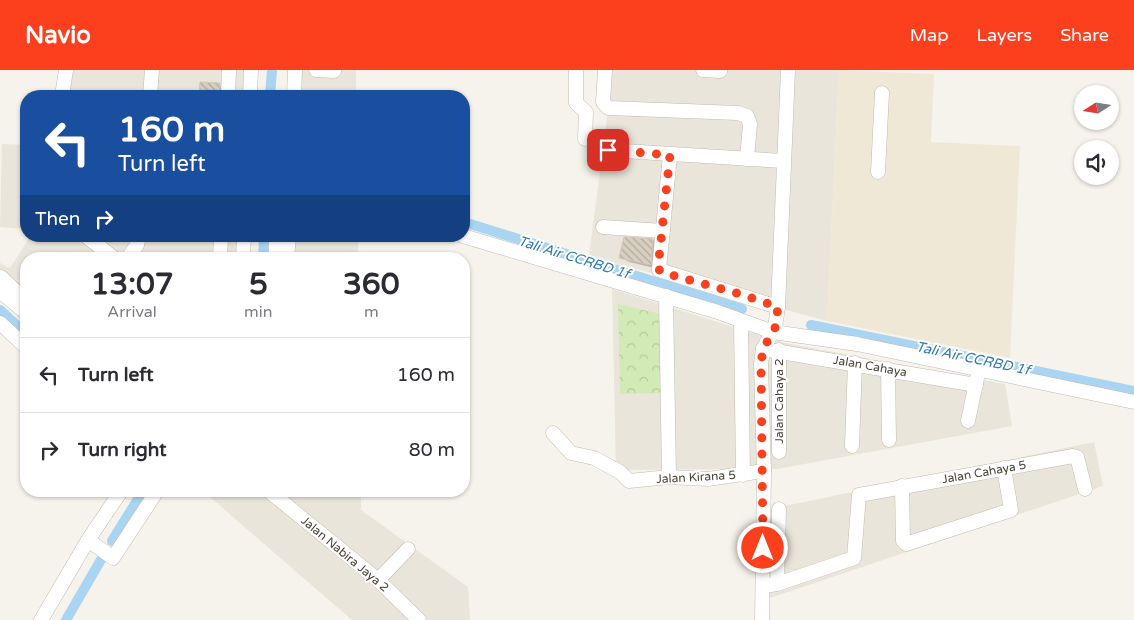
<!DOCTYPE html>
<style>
body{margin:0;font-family:"Varela Round",sans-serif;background:#f7f7f7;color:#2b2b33;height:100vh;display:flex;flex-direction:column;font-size:19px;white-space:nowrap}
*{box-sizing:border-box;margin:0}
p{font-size:16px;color:#7c7c81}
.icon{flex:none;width:28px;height:28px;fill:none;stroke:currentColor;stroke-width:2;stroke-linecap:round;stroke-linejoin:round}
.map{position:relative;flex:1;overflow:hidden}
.details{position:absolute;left:20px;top:182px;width:450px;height:245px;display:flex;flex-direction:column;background:#fff;border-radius:20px;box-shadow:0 1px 4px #0004}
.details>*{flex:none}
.guide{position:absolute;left:20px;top:20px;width:450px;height:152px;border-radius:20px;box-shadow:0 1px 4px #0004;background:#1a4fa0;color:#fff;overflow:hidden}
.needle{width:32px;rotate:258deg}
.tools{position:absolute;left:1074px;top:15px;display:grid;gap:10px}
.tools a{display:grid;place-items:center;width:45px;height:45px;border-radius:50%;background:#fff;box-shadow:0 1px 4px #0004;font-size:25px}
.pin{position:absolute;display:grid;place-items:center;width:42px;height:42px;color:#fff;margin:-21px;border-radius:10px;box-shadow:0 2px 8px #0006}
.me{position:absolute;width:55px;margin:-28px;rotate:0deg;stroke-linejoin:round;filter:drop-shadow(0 0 4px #0008)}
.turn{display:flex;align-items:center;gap:18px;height:105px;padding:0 15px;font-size:22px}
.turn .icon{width:65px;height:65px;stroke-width:2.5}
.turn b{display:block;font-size:35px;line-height:42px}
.then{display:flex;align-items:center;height:48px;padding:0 15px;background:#0003;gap:10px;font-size:19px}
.eta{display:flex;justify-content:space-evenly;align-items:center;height:85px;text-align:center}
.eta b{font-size:30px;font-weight:700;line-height:35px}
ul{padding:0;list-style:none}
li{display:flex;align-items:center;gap:15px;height:75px;padding:0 15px;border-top:1px solid #e1e1e2}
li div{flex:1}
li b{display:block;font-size:19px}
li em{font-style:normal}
header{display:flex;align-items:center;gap:30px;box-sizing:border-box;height:70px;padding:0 25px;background:#fc3f1d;color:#fff}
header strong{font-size:24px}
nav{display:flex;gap:28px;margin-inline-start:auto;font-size:18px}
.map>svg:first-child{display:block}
</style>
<header>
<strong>Navio</strong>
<nav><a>Map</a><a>Layers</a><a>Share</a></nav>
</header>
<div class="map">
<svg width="1134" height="550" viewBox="0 0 1134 550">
<defs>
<pattern id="park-crowns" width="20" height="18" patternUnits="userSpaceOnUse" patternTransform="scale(1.25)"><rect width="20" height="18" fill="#d2eab5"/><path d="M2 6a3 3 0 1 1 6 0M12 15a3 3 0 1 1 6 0" fill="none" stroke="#b6ca9c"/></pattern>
<pattern id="building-back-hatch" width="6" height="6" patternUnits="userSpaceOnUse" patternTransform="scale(1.25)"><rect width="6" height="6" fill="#d8cfc1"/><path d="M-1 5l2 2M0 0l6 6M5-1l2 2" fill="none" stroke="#b1aa9e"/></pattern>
</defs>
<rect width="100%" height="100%" fill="#f6f3ec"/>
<g fill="#eae5da">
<polygon points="69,0 249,0 248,26 61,26"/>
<polygon points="288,0 356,0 356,26 287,26"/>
<polygon points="603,0 839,0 827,251 589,186 608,40 599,39"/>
<polygon points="2,74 26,75 26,159 0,157"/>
<polygon points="28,166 241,166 239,189 26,189 26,248 0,225 0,193 10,198 28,170"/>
<polygon points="283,166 358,166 358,189 282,189"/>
<polygon points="612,219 785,273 1005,314 1012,356 777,399 616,400"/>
<polygon points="1094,372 1103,416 770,528 770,439"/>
<polygon points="203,421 361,421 361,440 468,517 470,550 352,550"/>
</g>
<polygon fill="#efe8d6" points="839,0 934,4 931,72 1020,76 1010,288 827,251"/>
<polygon fill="url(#park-crowns)" points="618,234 665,245 666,323 620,324"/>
<g fill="#0003">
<polygon points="201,14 219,15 226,18 226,26 201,26"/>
<polygon points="653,170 662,175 659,199 629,192 621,187"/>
</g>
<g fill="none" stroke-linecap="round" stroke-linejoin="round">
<g stroke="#a9d4f2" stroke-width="10">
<polyline points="270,26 272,0"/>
<polyline points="464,152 742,239"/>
<polyline points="263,189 264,166"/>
<polyline points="0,240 26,264"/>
<polyline points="811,255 1134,321"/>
<polyline points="112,471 143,421"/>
<polyline points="66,550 102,488"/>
</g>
</g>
<g fill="url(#building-back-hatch)" stroke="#d3c7b4">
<polygon points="200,12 220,13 219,26 199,26"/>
<polygon points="624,167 653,169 651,195 619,188"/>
</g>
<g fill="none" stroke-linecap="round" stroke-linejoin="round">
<defs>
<g id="minor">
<polyline points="316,0 334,1"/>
<polyline points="576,0 576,33 586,42 585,69"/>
<polyline points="605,0 603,32 608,38 738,43 747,46 750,54 747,89"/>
<polyline points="703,0 720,1"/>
<polyline points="62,26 66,0"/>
<polyline points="150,26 152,0"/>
<polyline points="228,26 229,0"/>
<polyline points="250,26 251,0"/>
<polyline points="294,26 295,0"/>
<polyline points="608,80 783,91"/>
<polyline points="670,85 659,200 778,237"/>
<polyline points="878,102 882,23"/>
<polyline points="603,157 663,161"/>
<polyline points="86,166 115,189"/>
<polyline points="276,166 276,189"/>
<polyline points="463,166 718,242 773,262 857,274 1134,332"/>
<polyline points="127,189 137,175 139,166"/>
<polyline points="220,189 221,166"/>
<polyline points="243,189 244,166"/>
<polyline points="287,189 289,166"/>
<polyline points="1,207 26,231"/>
<polyline points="0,221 26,243"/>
<polyline points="666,226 669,407"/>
<polyline points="741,251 743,405"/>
<polyline points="0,253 26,277"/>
<polyline points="763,279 976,315"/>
<polyline points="779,280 779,382"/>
<polyline points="888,299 889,370"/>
<polyline points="968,351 977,308"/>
<polyline points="553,363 571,383 594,388 620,402 629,411 669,407 708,409 764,401"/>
<polyline points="852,376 855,293"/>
<polyline points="902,416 903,471 906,474 1011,440 1004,398"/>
<polyline points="269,421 378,510 419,550"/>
<polyline points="88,470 113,488 157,421"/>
<polyline points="378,510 408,479"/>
<polyline points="777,514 779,439"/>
<polyline points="763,516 777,514 854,488 859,425 1073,386 1077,387 1085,419"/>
<polyline points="41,550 88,470 121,421"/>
<polyline points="762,550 764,401 761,294 763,279 775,257 778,237 788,0"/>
</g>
</defs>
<use href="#minor" stroke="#c2bbae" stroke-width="15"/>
<use href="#minor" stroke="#fff" stroke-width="14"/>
</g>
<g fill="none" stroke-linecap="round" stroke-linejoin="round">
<polyline stroke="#fc3f1d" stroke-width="9" stroke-dasharray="0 16.2" points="608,80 670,85 658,198 661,202 740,224 778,237 775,258 763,279 761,294 763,478"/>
</g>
<g text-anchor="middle" stroke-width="4" stroke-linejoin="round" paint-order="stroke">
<g font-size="12" fill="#4b4439" stroke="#fff">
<text transform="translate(870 296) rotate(10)" y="4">Jalan Cahaya</text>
<text transform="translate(779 331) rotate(-90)" y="4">Jalan Cahaya 2</text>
<text transform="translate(984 402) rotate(-10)" y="4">Jalan Cahaya 5</text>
<text transform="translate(696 407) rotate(-3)" y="4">Jalan Kirana 5</text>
<text transform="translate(345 484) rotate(40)" y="4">Jalan Nabira Jaya 2</text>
</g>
<g font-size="14" font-style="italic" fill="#2e7ab2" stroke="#fff">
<text transform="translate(574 187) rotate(17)" y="5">Tali Air CCRBD 1f</text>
<text transform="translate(973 288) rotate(12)" y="5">Tali Air CCRBD 1f</text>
</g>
</g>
</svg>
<div class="tools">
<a><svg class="needle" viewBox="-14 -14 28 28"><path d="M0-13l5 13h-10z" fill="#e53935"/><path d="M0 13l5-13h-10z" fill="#7c7c81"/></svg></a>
<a><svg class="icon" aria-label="sound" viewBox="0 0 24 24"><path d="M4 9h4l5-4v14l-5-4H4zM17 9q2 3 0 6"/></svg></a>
</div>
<div class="pin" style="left:608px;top:80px;background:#d93025"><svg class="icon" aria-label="arrive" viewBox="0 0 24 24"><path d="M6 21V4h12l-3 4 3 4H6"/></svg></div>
<svg class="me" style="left:763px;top:478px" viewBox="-20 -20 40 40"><circle r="17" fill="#fc3f1d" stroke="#fff" stroke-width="3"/><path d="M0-11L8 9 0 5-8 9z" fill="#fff"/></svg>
<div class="guide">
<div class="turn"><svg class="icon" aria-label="left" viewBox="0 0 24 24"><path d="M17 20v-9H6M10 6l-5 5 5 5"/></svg><div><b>160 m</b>Turn left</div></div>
<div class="then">Then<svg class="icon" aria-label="right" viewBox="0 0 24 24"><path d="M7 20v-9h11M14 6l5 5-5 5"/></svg></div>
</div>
<section class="details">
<div class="eta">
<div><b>13:07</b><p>Arrival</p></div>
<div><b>5</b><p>min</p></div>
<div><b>360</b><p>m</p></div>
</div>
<ul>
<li><svg class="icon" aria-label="left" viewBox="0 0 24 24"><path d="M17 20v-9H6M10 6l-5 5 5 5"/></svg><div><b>Turn left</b></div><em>160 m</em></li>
<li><svg class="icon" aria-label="right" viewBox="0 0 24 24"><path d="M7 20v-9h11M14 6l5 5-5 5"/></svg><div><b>Turn right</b></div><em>80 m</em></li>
</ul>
</section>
</div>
